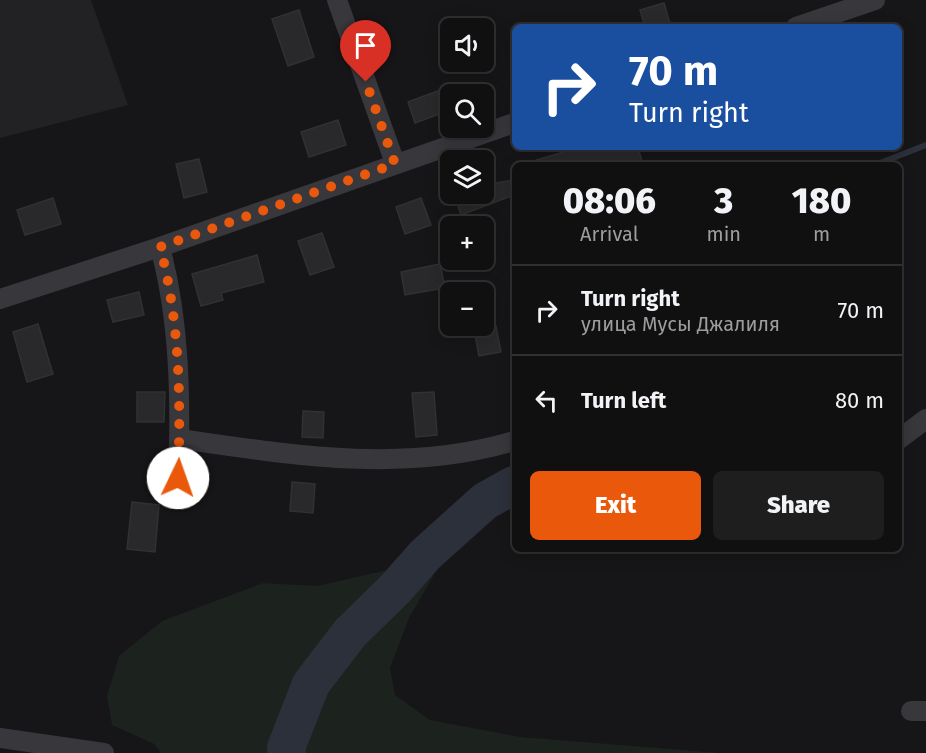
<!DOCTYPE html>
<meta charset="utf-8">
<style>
body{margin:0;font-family:"Fira Sans",sans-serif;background:#1e1e1f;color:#f1f3f6;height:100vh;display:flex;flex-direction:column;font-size:22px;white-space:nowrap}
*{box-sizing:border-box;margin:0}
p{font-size:20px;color:#9c9d9f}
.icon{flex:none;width:33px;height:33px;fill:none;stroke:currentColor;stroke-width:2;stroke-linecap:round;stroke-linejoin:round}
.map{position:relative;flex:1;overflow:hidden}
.details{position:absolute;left:512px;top:162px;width:390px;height:390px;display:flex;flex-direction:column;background:#101011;border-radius:9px;box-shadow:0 3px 15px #0003,0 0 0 2px #303031}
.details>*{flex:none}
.guide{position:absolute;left:512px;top:24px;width:390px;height:126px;border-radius:9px;box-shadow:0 3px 15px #0003,0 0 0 2px #303031;background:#1a4fa0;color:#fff;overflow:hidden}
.tools{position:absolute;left:440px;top:18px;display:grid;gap:12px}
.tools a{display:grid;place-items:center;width:54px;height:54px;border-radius:9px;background:#101011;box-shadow:0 3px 15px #0003,0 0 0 2px #303031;font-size:30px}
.pin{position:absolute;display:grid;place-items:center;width:51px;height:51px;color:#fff;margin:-62px -26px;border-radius:50% 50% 50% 0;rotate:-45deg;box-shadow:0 0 6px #0007}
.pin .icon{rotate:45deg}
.me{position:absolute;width:66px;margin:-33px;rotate:3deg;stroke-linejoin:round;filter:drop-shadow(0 0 4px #0008)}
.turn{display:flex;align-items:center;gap:21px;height:126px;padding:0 18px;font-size:27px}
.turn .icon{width:78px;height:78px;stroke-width:2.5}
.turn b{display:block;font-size:42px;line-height:51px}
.eta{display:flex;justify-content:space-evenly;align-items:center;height:102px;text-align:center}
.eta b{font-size:36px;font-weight:800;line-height:42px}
.action{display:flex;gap:12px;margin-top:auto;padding:12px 18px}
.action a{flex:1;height:69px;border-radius:9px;background:#ea580c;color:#fff;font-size:24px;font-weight:800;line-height:69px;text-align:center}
.action a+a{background:#1e1e1f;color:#f1f3f6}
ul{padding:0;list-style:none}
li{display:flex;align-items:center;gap:18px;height:90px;padding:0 18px;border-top:2px solid #303031}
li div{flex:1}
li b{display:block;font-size:22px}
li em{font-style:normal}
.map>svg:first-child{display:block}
</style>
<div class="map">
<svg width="926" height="753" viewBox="0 0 926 753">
<rect width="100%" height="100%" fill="#161517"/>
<polygon fill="#222124" points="0,0 91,0 128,105 0,138"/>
<polygon fill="#1c221e" points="451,532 434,575 409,618 390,668 395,695 430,720 521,737 720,753 161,753 154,744 112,725 107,696 119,656 162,621 263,583 317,586 387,570"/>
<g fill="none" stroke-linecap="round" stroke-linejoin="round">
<polyline stroke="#2c303a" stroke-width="6" points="875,165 926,145"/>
<polyline stroke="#2c303a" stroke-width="38" points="287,753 286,748 311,684 350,633 395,589 425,555 485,501 514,485"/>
</g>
<g fill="#29282b" stroke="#313033" stroke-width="1.5">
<polygon points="664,3 671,27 645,27 640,10"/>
<polygon points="299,10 314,57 288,66 272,19"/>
<polygon points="443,89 450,110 415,123 408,102"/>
<polygon points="338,120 346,145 309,157 301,132"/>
<polygon points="581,147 638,147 643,165 536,165 536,160"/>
<polygon points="199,159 207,192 184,198 176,164"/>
<polygon points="514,180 514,195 461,215 454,194 483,194 483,185"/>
<polygon points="53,198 61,224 25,235 17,210"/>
<polygon points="421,198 431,225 405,234 396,207"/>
<polygon points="322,233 334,267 310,275 298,241"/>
<polygon points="257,255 264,282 221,293 223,300 201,306 192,274"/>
<polygon points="440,264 445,288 405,295 401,272"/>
<polygon points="139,292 144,315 113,322 107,300"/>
<polygon points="38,324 53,374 27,382 13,332"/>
<polygon points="496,326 501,352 479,356 474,330"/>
<polygon points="137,392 165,392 164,422 137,422"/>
<polygon points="434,392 437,435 416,437 412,393"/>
<polygon points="303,411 324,412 323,438 302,437"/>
<polygon points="292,482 315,484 313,513 290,511"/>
<polygon points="132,502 159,505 155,552 127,549"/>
</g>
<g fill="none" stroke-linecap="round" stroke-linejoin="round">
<g stroke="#37373c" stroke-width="20">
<polyline points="337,0 395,163"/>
<polyline points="796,27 875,0"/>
<path d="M160 247C180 321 181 402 178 478"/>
<polyline points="0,299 160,247 514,123"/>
<path d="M180 439C291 455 404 474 514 441"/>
<polyline points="898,440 926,419"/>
<polyline points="911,711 926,711"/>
<polyline points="0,738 104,753"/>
</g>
</g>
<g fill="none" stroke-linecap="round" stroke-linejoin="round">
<path stroke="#ea580c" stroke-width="10" stroke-dasharray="0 18" d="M178 478C181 402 180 321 160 247L395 164 366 82"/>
</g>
</svg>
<div class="tools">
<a><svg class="icon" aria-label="sound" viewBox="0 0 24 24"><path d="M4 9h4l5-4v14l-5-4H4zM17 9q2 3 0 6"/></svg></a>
<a><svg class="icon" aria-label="search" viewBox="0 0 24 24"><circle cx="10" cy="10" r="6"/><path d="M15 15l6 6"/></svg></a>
<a><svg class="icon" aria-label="layers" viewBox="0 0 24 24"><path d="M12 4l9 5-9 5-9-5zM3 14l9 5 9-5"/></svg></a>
<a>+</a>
<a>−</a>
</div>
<div class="pin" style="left:366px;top:82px;background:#d93025"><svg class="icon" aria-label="arrive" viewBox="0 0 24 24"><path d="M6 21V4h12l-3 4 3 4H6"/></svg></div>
<svg class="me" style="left:178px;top:478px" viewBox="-20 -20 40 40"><circle r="19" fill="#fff"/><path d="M0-13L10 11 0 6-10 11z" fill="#ea580c"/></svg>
<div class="guide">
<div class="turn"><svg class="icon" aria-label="right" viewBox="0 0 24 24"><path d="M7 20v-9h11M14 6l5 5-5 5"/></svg><div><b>70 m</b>Turn right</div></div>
</div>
<section class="details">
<div class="eta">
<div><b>08:06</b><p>Arrival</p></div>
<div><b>3</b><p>min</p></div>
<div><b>180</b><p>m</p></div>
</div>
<ul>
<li><svg class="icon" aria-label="right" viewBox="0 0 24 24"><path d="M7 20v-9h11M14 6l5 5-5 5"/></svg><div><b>Turn right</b><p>улица Мусы Джалиля</p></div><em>70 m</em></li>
<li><svg class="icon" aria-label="left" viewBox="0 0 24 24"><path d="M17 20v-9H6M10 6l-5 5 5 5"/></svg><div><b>Turn left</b></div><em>80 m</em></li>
</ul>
<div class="action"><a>Exit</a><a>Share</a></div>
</section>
</div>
